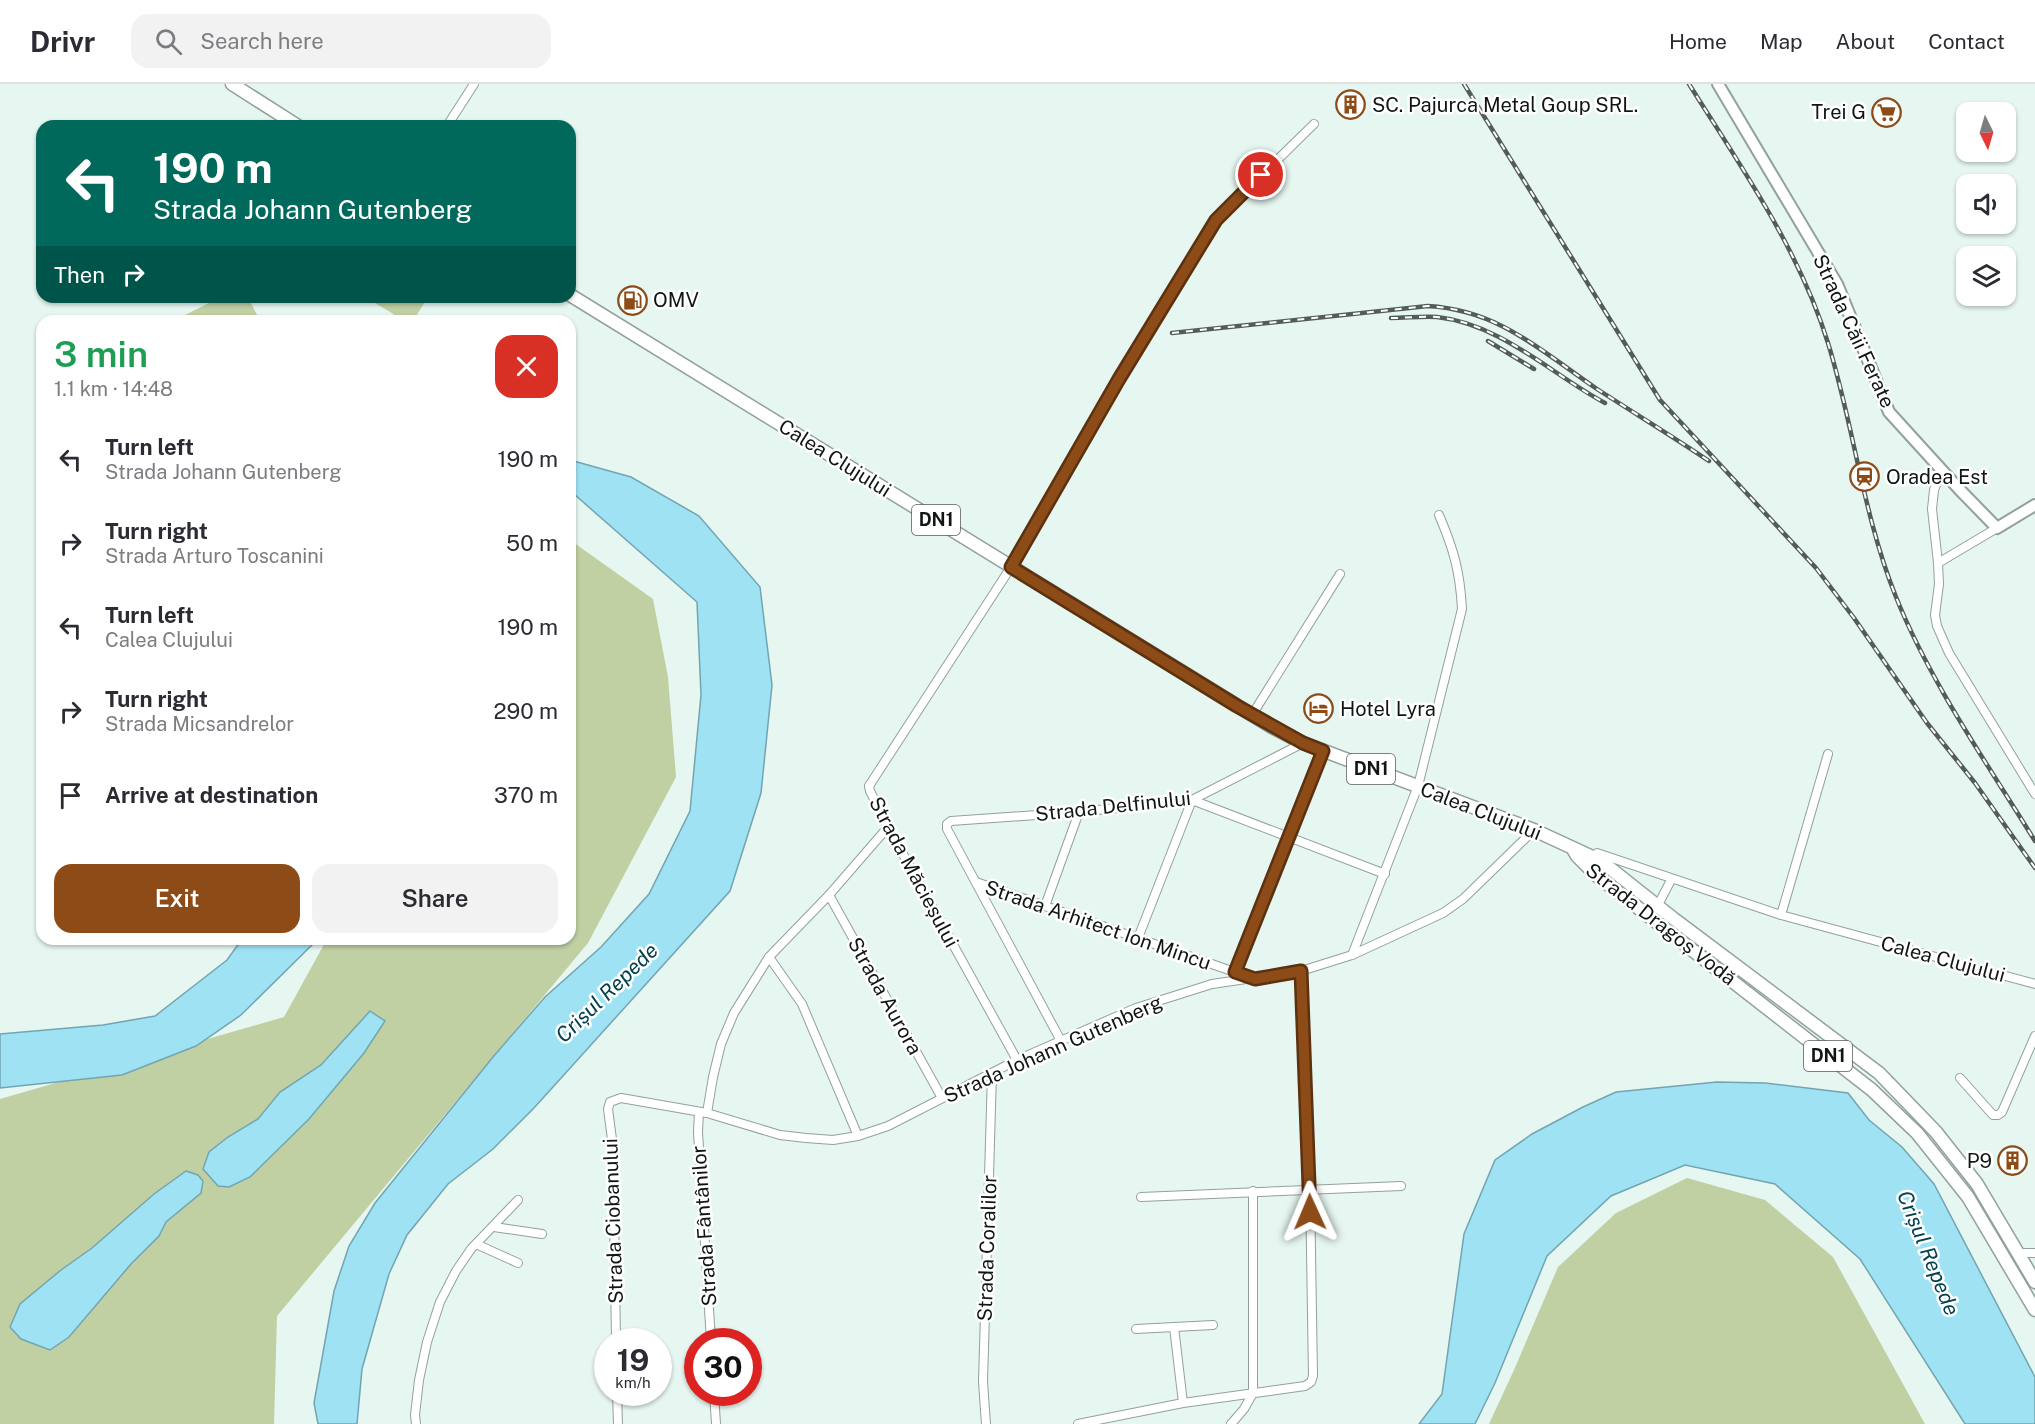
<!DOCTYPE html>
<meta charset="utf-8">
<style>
body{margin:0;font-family:"Public Sans",sans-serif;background:#f2f2f3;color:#2b2b33;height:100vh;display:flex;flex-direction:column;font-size:22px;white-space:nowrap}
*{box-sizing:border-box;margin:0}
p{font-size:20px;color:#7c7c81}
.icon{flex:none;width:33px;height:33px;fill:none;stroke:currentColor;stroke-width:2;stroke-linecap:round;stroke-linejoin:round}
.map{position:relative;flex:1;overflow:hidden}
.sheet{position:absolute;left:36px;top:231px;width:540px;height:630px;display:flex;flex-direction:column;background:#fff;border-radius:18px;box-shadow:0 2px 4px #0004}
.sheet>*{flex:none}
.guide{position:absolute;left:36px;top:36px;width:540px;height:183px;border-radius:18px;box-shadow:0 2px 4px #0004;background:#00695c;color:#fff;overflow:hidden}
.needle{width:39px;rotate:175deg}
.fabs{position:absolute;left:1956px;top:18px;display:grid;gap:12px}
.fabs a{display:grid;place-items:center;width:60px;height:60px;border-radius:12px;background:#fff;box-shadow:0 2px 4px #0004;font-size:30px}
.speed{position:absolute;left:594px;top:1244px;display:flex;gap:12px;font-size:30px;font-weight:700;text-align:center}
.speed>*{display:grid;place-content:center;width:78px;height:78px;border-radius:50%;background:#fff;box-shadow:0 2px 4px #0004;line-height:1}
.speed small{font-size:15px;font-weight:400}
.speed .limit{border:9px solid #d22;background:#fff;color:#111}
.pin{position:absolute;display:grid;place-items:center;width:51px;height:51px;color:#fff;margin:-26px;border:3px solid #fff;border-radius:50%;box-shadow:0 2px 6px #0007}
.me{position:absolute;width:66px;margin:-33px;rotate:359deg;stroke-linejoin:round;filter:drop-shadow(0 0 4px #0008)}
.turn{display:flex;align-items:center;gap:21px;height:126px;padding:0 18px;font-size:27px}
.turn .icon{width:78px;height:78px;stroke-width:2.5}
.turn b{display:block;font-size:42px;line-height:51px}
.then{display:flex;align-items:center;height:57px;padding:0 18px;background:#0003;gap:12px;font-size:22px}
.round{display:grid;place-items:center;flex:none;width:63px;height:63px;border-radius:18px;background:#f2f2f3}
.overview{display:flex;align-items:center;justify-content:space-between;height:102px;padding:0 18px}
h1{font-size:36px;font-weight:600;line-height:45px;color:#1e9e55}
.primary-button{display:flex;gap:12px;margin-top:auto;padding:12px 18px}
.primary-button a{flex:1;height:69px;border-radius:18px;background:#8c4b17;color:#fff;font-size:24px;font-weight:600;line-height:69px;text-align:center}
.primary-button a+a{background:#f2f2f3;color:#2b2b33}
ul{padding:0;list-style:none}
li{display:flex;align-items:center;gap:18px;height:84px;padding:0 18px}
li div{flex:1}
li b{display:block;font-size:22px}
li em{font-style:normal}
header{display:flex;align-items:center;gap:36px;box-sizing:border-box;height:84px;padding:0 30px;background:#fff;border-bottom:2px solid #e1e1e2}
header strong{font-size:28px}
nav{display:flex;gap:33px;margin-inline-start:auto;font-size:21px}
.search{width:420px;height:54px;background:#f2f2f3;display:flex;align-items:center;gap:15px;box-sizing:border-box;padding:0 21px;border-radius:18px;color:#7c7c81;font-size:22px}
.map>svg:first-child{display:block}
</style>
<header>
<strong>Drivr</strong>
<div class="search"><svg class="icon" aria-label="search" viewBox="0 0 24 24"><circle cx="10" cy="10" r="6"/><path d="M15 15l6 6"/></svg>Search here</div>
<nav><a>Home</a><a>Map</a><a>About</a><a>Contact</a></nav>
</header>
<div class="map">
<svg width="2035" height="1340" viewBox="0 0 2035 1340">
<rect width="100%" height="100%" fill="#e6f6f0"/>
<g fill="#c0d0a3">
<polygon points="221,213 248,213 260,237 173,237"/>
<polygon points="365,213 428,213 413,237 405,237"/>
<polygon points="570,456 653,515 668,593 676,693 588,859 277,1232 274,1340 0,1340 0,1015 284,933 327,855 570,855"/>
<polygon points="1687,1094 1765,1116 1833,1173 1925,1340 1489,1340 1514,1286 1558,1183 1616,1129"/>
</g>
<g fill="#9ee2f4" stroke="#73a5b1" stroke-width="1.5">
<polygon points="570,376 631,393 699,432 760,503 772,601 761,709 730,807 534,1024 493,1065 448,1100 407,1151 389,1190 362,1285 357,1340 318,1340 314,1319 334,1207 349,1162 375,1119 493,973 545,913 601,863 649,810 690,727 701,611 697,518 575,411 570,410"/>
<polygon points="242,855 318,855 241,931 196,962 122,991 0,1004 0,950 103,941 155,932 227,876"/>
<polygon points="370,927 385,937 364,969 309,1035 250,1093 229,1103 218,1102 203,1085 209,1068 228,1053 258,1035 280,1008 321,981"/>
<polygon points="1717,998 1765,999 1848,1009 1869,1036 1902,1063 1934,1100 2035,1293 2035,1340 1965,1340 1860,1175 1775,1100 1685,1081 1611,1112 1547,1172 1495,1299 1475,1340 1419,1340 1442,1310 1464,1150 1495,1076 1532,1050 1583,1023 1616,1008"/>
<polygon points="186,1087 198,1091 203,1097 201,1109 166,1138 159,1152 131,1180 69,1253 50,1266 21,1255 10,1243 20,1220 61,1186 92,1164 154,1110"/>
</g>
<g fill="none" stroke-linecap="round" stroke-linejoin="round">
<defs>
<g id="street">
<polyline points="447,42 474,0"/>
<polyline points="1942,386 1934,406 1932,425 1938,479 1939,500 1935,531 1937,542 1949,569 2035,710"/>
<polyline points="1938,479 1997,444"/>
<polyline points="1252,631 1340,490"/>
<polyline points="1192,716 1385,790"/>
<polyline points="1597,769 1781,831 2035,900"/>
<polyline points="976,798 1252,894"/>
<polyline points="829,811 942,1014"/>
<polyline points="1658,821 1671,796"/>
<polyline points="1045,822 1079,728"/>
<polyline points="1781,831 1828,670"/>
<polyline points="1138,854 1192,716"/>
<path d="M1352 871 1418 702 1462 525C1460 488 1454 466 1439 431"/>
<polyline points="769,873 802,920 858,1052"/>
<polyline points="1235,888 1323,667"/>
<polyline points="1061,957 947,745 947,740 951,737 1079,728 1192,716 1303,659"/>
<polyline points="1017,976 888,743 870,707 869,702 1011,483 1119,295 1216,136 1314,40"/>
<polyline points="1960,994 1993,1031 1998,1031 2002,1028 2035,952"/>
<polyline points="699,1028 698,1048 711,1257"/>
<polyline points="707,1029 713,993 721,960 734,929 769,873 829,811 888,743"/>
<polyline points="1141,1113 1401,1102"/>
<polyline points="494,1143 542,1150"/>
<polyline points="476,1160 518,1179"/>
<polyline points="2018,1169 2035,1169"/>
<polyline points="1174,1243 1183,1319"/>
<polyline points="1136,1245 1213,1241"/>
<polyline points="616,1257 613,1063 608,1025 610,1018 621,1014 707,1029 780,1051 806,1054 833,1056 858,1052 888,1042 1017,976 1136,924 1212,900 1301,887 1352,871 1443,829 1463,815 1534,746"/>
<polyline points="617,1308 618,1340"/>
<polyline points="714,1308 716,1340"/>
<polyline points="416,1340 415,1331 419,1296 427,1258 440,1218 456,1187 471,1165 518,1116"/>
<polyline points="986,1340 983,1298 992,989"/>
<polyline points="1078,1340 1183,1319 1305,1302 1311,1298 1313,1292 1310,1104 1301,887"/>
<polyline points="1231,1340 1244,1325 1253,1309 1253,1107"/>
</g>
<polyline id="secondary" points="1718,0 1837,200 1889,328 1959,405 1997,444 2035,421"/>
<g id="primary">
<polyline points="232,0 298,42"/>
<polyline points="570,211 1272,643 1303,659 1534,746 1601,777 1674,835 1879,989 1936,1048 1977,1100 2035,1198"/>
<polyline points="1573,765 1577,772 1596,791 1872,1006 1917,1049 1968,1113 2035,1226"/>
</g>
</defs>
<use href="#street" stroke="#92a19b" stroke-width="10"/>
<use href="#secondary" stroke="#92a19b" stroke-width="14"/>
<use href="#primary" stroke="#92a19b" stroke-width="15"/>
<use href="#street" stroke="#fff" stroke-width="8"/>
<use href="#secondary" stroke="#fff" stroke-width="10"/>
<use href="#primary" stroke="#fff" stroke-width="12"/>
<defs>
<g id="rail">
<polyline points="1464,0 1660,316 1816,484 1854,534 1927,639 1975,699 2035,784"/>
<path d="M1689 0C1741 83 1799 165 1828 259 1854 343 1863 431 1896 513 1930 598 1987 679 2035 757"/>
<path d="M1391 234C1406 234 1422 232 1437 233 1501 240 1551 290 1605 319"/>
<path d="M1172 249 1428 222C1499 226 1541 267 1597 305 1634 329 1672 352 1709 377"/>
<polyline points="1488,257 1534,285"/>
</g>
</defs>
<use href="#rail" stroke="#525c58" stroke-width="4.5"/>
<use href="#rail" stroke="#fff" stroke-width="2" stroke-dasharray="7" stroke-linecap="butt"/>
</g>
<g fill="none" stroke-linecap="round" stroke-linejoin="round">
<defs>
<polyline id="route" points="1261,91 1216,136 1119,295 1011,483 1237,622 1303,659 1323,667 1235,888 1255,895 1301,887 1310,1128"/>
</defs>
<use href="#route" stroke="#5b310f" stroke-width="15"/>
<use href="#route" stroke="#8c4b17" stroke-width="10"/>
</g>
<defs>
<symbol id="building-ring" viewBox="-11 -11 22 22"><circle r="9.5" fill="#fff" stroke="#8c4b17" stroke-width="1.5"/><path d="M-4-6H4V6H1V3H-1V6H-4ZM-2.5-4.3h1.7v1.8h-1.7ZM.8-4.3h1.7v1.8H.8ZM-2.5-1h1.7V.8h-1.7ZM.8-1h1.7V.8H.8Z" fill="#8c4b17"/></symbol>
<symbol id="supermarket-ring" viewBox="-11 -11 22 22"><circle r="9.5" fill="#fff" stroke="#8c4b17" stroke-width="1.5"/><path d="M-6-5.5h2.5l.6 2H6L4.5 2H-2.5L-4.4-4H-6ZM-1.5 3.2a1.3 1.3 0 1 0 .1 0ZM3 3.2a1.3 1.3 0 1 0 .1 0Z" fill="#8c4b17"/></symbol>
<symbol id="fuel-ring" viewBox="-11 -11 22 22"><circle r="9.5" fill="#fff" stroke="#8c4b17" stroke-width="1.5"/><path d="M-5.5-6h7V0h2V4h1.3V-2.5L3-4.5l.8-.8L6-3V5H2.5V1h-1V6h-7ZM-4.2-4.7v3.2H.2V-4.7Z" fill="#8c4b17"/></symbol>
<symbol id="station-ring" viewBox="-11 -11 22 22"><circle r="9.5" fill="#fff" stroke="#8c4b17" stroke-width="1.5"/><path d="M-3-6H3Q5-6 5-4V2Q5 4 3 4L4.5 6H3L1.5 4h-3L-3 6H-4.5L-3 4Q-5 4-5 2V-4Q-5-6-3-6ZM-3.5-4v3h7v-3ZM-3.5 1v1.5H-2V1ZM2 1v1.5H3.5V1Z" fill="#8c4b17"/></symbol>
<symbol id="hotel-ring" viewBox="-11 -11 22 22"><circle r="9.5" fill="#fff" stroke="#8c4b17" stroke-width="1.5"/><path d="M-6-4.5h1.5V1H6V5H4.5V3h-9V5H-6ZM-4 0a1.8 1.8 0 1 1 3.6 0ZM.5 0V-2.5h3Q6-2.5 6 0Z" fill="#8c4b17"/></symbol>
</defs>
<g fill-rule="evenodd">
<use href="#building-ring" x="1334" y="4" width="33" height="33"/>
<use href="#supermarket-ring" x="1870" y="12" width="33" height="33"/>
<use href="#fuel-ring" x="616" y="200" width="33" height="33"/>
<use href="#station-ring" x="1848" y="376" width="33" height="33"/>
<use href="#hotel-ring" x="1302" y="608" width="33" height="33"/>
<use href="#building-ring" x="1996" y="1060" width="33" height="33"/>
</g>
<g text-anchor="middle" stroke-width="5" stroke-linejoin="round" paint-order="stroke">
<g fill="#fff" stroke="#585c5a" stroke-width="1.5">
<rect x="912" y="421" width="48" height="30" rx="4.5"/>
<rect x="1347" y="670" width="48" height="30" rx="4.5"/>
<rect x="1804" y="957" width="48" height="30" rx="4.5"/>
</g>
<g font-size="18" font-weight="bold" fill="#101614">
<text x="936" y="442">DN1</text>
<text x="1371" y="691">DN1</text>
<text x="1828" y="978">DN1</text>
</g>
<g font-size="20" fill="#101614" stroke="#fff" text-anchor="start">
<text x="1372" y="28">SC. Pajurca Metal Goup SRL.</text>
<text x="1866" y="35" text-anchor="end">Trei G</text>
<text x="653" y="223">OMV</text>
<text x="1886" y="400">Oradea Est</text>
<text x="1340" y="632">Hotel Lyra</text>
<text x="1992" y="1084" text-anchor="end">P9</text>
</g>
<g font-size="20" fill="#101614" stroke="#fff">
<text transform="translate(1854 247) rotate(65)" y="7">Strada Căii Ferate</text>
<text transform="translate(835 374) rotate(32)" y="7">Calea Clujului</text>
<text transform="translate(1113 722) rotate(-6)" y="7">Strada Delfinului</text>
<text transform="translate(1481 727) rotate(21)" y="7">Calea Clujului</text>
<text transform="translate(914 788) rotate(62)" y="7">Strada Măcieșului</text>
<text transform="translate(1661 840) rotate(38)" y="7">Strada Dragoș Vodă</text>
<text transform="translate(1098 841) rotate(19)" y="7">Strada Arhitect Ion Mincu</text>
<text transform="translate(1943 875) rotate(15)" y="7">Calea Clujului</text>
<text transform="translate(885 912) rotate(61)" y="7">Strada Aurora</text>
<text transform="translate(1053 965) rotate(-24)" y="7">Strada Johann Gutenberg</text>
<text transform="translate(613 1137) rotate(-92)" y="7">Strada Ciobanului</text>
<text transform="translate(704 1142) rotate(-94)" y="7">Strada Fântânilor</text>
<text transform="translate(987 1164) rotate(-88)" y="7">Strada Coralilor</text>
</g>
<g font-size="21" font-style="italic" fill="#02424f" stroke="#fff">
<text transform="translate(607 909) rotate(-44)" y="7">Crișul Repede</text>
<text transform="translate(1928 1169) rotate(68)" y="7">Crișul Repede</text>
</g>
</g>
</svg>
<div class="fabs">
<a><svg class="needle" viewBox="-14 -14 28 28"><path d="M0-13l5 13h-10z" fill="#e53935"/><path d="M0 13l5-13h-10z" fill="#7c7c81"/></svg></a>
<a><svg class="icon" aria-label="sound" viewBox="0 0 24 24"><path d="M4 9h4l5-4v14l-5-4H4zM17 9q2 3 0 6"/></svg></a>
<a><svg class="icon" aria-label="layers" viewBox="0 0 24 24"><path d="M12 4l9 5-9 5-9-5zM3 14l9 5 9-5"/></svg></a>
</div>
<div class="speed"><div>19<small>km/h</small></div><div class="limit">30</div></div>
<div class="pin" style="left:1261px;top:91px;background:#d93025"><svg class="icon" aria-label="arrive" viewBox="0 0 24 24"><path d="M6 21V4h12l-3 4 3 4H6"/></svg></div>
<svg class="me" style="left:1310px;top:1128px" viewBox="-20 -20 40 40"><path d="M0-17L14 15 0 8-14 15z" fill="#8c4b17" stroke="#fff" stroke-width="4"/></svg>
<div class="guide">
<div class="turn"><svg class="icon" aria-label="left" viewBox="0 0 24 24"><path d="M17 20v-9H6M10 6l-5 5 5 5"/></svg><div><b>190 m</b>Strada Johann Gutenberg</div></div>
<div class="then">Then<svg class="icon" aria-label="right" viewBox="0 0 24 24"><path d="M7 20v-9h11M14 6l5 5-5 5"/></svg></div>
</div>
<section class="sheet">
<div class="overview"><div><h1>3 min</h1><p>1.1 km · 14:48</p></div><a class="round" style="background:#d93025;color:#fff"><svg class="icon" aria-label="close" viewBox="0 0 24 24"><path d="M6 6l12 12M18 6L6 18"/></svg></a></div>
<ul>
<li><svg class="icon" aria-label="left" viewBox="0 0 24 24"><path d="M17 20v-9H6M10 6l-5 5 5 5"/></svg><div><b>Turn left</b><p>Strada Johann Gutenberg</p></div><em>190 m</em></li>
<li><svg class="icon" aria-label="right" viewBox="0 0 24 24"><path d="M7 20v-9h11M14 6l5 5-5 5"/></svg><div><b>Turn right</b><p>Strada Arturo Toscanini</p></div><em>50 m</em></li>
<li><svg class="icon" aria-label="left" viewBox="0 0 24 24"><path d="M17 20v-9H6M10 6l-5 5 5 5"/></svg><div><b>Turn left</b><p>Calea Clujului</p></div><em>190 m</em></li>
<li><svg class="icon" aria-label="right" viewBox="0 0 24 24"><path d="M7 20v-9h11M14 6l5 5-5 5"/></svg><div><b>Turn right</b><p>Strada Micsandrelor</p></div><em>290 m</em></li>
<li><svg class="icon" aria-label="arrive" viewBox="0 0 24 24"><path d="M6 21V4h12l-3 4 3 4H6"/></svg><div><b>Arrive at destination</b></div><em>370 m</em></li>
</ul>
<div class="primary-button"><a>Exit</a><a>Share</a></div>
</section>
</div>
